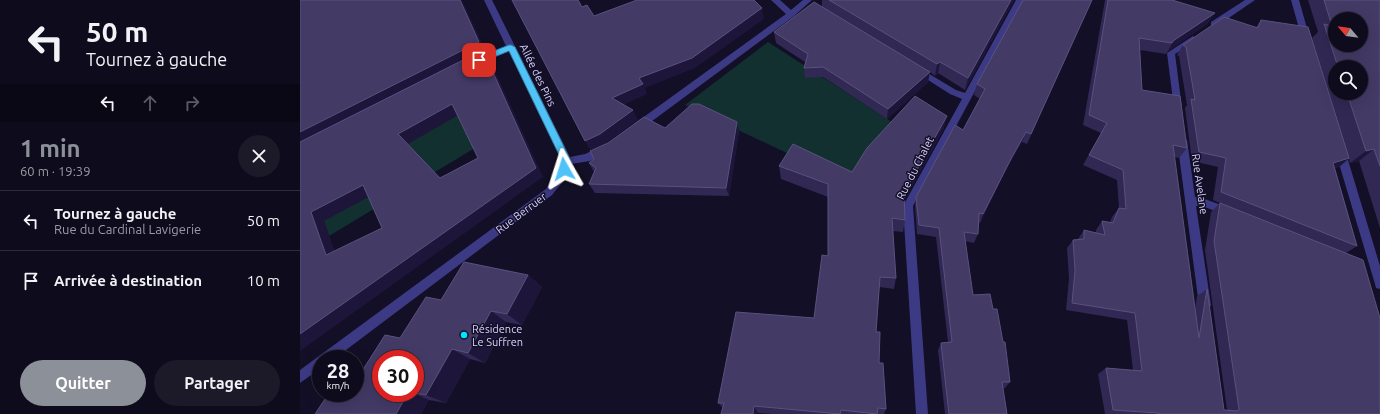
<!DOCTYPE html>
<html lang="fr">
<meta charset="utf-8">
<style>
body{margin:0;font-family:Ubuntu,sans-serif;background:#1c1929;color:#f1f3f6;height:100vh;display:flex;flex-direction:column;font-size:15px;white-space:nowrap}
*{box-sizing:border-box;margin:0}
p{font-size:13px;color:#9b9ba3}
.icon{flex:none;width:22px;height:22px;fill:none;stroke:currentColor;stroke-width:2;stroke-linecap:round;stroke-linejoin:round}
.map{position:relative;flex:1;overflow:hidden}
.details{display:flex;flex-direction:column;background:#0e0b1c;width:300px}
.details>*{flex:none}
.guide{background:#0e0b1c;color:#f1f3f6;overflow:hidden}
.needle{width:26px;rotate:299deg}
.controls{position:absolute;left:1028px;top:12px;display:grid;gap:8px}
.controls a{display:grid;place-items:center;width:40px;height:40px;border-radius:50%;background:#0e0b1c;box-shadow:0 4px 16px #0002,0 0 0 1px #2e2b3b;font-size:20px}
.speed{position:absolute;left:12px;top:350px;display:flex;gap:8px;font-size:20px;font-weight:700;text-align:center}
.speed>*{display:grid;place-content:center;width:52px;height:52px;border-radius:50%;background:#0e0b1c;box-shadow:0 4px 16px #0002,0 0 0 1px #2e2b3b;line-height:1}
.speed small{font-size:10px;font-weight:400}
.speed .limit{border:6px solid #d22;background:#fff;color:#111}
.pin{position:absolute;display:grid;place-items:center;width:34px;height:34px;color:#fff;margin:-17px;border-radius:8px;box-shadow:0 2px 6px #0006}
.me{position:absolute;width:44px;margin:-22px;rotate:354deg;stroke-linejoin:round;filter:drop-shadow(0 0 3px #0008)}
.turn{display:flex;align-items:center;gap:14px;height:84px;padding:0 20px;font-size:18px}
.turn .icon{width:52px;height:52px;stroke-width:2.5}
.turn b{display:block;font-size:28px;line-height:34px}
.lanes{display:flex;align-items:center;height:38px;padding:0 20px;background:#0003;justify-content:center;gap:20px;direction:ltr}
.lanes .off{opacity:.35}
.round{display:grid;place-items:center;flex:none;width:42px;height:42px;border-radius:21px;background:#1c1929}
.head{display:flex;align-items:center;justify-content:space-between;height:68px;padding:0 20px}
h1{font-size:24px;font-weight:600;line-height:30px;color:#8c9099}
.action{display:flex;gap:8px;margin-top:auto;padding:8px 20px}
.action a{flex:1;height:46px;border-radius:24px;background:#8c9099;color:#fff;font-size:16px;font-weight:600;line-height:46px;text-align:center}
.action a+a{background:#1c1929;color:#f1f3f6}
ul{padding:0;list-style:none}
li{display:flex;align-items:center;gap:12px;height:60px;padding:0 20px;border-top:1px solid #2e2b3b}
li div{flex:1}
li b{display:block;font-size:15px}
li em{font-style:normal}
main{display:flex;flex:1;min-height:0}
.map>svg:first-child{display:block}
</style>
<main>
<section class="details">
<div class="guide">
<div class="turn"><svg class="icon" aria-label="left" viewBox="0 0 24 24"><path d="M17 20v-9H6M10 6l-5 5 5 5"/></svg><div><b>50 m</b>Tournez à gauche</div></div>
<div class="lanes"><svg class="icon" aria-label="left" viewBox="0 0 24 24"><path d="M17 20v-9H6M10 6l-5 5 5 5"/></svg><svg class="icon off" aria-label="ahead" viewBox="0 0 24 24"><path d="M12 20V5M6 11l6-6 6 6"/></svg><svg class="icon off" aria-label="right" viewBox="0 0 24 24"><path d="M7 20v-9h11M14 6l5 5-5 5"/></svg></div>
</div>
<div class="head"><div><h1>1 min</h1><p>60 m · 19:39</p></div><a class="round"><svg class="icon" aria-label="close" viewBox="0 0 24 24"><path d="M6 6l12 12M18 6L6 18"/></svg></a></div>
<ul>
<li><svg class="icon" aria-label="left" viewBox="0 0 24 24"><path d="M17 20v-9H6M10 6l-5 5 5 5"/></svg><div><b>Tournez à gauche</b><p>Rue du Cardinal Lavigerie</p></div><em>50 m</em></li>
<li><svg class="icon" aria-label="arrive" viewBox="0 0 24 24"><path d="M6 21V4h12l-3 4 3 4H6"/></svg><div><b>Arrivée à destination</b></div><em>10 m</em></li>
</ul>
<div class="action"><a>Quitter</a><a>Partager</a></div>
</section>
<div class="map">
<svg width="1080" height="414" viewBox="0 0 1080 414">
<rect width="100%" height="100%" fill="#130f26"/>
<g fill="#12302f">
<polygon points="468,42 623,142 589,201 385,105"/>
<polygon points="203,90 218,122 29,236 15,194"/>
</g>
<g fill="none" stroke-linecap="round" stroke-linejoin="round">
<g fill="#3d3a85" fill-rule="evenodd">
<polygon points="184,0 192,0 270,157 285,154 305,145 308,146 310,149 308,152 290,161 271,164 264,180 252,195 34,359 21,359 21,368 0,383 0,370 246,189 257,175 262,161 209,51 176,65 172,62 173,60 206,46"/>
<polygon points="471,0 480,0 491,10 503,0 512,0 494,16 340,130 334,130 332,127 334,124 486,14"/>
<polygon points="716,0 724,0 613,206 628,414 616,414 603,206 662,99 650,94 614,71 618,68 621,69 656,90 665,93"/>
<polygon points="945,0 955,0 917,26 911,26 911,22"/>
<polygon points="991,0 999,0 1010,39 1009,41 1006,42 1002,39"/>
<polygon points="893,36 897,39 896,41 875,54 882,108 878,111 874,108 867,53"/>
<polygon points="882,136 887,140 895,197 902,198 932,209 933,212 932,215 928,216 902,206 896,206 911,305 909,309 905,310 901,309 899,305 877,140"/>
<polygon points="1040,146 1043,147 1045,150 1080,266 1080,289 1076,288 1075,284 1035,150 1037,147"/>
</g>
</g>
<g fill="#312854" fill-rule="evenodd">
<polygon points="522,0 714,0 665,90 638,73 635,76 630,72 628,82 587,119 523,77 505,78 504,68 505,62 476,43 474,32 522,7"/>
<polygon points="792,0 727,144 722,142 707,167 680,223 678,223 678,234 674,243 665,241 673,295 693,309 703,342 710,382 705,388 703,388 707,414 645,414 638,350 641,343 648,342 636,237 617,234 615,206 616,197 663,130 680,99 674,95 677,84"/>
<path d="M805 0H872L915 13 907 24 868 51 866 54 840 50 842 90 887 148 879 158 874 157 895 309 897 296 907 289 924 410H927L905 250 911 212 920 203 913 200 918 167 892 161 885 108 887 105 879 56 877 55 883 45 956 27 961 20 1035 114 1012 38 1018 32 1008 0H1080V228L1059 161 1050 163 1049 159 1039 167 1035 168 1057 246 1046 253 1080 414H805L798 374 806 368 833 370 827 320 766 310 769 278 767 248 773 240 778 239 784 230 796 233V230L802 221 810 222 812 217 819 208 817 180 783 165 801 133 783 125ZM1035 67H1061V93H1035Z"/>
<polygon points="647,116 643,130 604,201 605,220 603,232 593,231 596,278 594,289 579,287 576,332 579,363 586,409 584,414 473,414 458,413 458,414 421,414 423,408 418,403 514,318 528,256 528,197 481,179 479,166 552,172"/>
<polygon points="437,122 439,131 429,196 295,193 289,184 294,172 289,163 365,128"/>
<path d="M228 275 242 287 222 325 206 322 185 363 170 359 146 403 129 400 121 414H15L57 379 141 300ZM115 359V393H81Z"/>
</g>
<g fill="#1d163a">
<polygon points="160,0 162,0 186,52 185,53 190,60 243,177 0,351 0,334 236,168 184,53 0,148 0,132"/>
<polygon points="711,0 714,0 665,90 668,78"/>
<polygon points="462,8 464,19 395,68 345,88 347,94 317,108 312,98 339,78"/>
<polygon points="915,13 907,24 868,51 873,41"/>
<polygon points="640,62 638,73 635,76 637,64"/>
<polygon points="630,72 628,82 587,119 588,109"/>
<polygon points="152,104 160,114 108,144 149,188 98,134"/>
<polygon points="333,110 338,120 305,144 290,150 285,141"/>
<polygon points="647,116 643,130 602,205 604,193"/>
<polygon points="437,122 439,131 429,196 426,188"/>
<polygon points="726,132 722,142 707,167 680,223 683,214 712,157"/>
<polygon points="1074,149 1059,161 1050,163 1066,151"/>
<polygon points="1049,158 1039,167 1023,171 1033,163"/>
<polygon points="63,185 74,194 24,221 39,263 26,255 11,212"/>
<polygon points="228,275 242,287 222,325 207,314"/>
<polygon points="191,311 206,322 185,363 168,353"/>
<polygon points="152,349 170,359 146,403 126,395"/>
<polygon points="108,393 113,393 129,400 121,414 96,414"/>
<polygon points="454,406 458,413 458,414 453,414"/>
</g>
<g fill="#433a66" stroke="#5a527e" fill-rule="evenodd">
<polygon points="0,0 160,0 179,42 0,132"/>
<polygon points="212,0 278,0 282,7 287,5 294,16 337,0 454,0 462,8 392,58 339,78 343,84 312,98 333,110 300,134 285,141"/>
<polygon points="529,0 711,0 668,78 640,62 637,64"/>
<polygon points="723,0 792,0 731,134 726,132 712,157 683,214 679,213 678,234 664,232 673,295 690,294 693,309 697,309 703,342 705,342 710,382 702,382 707,414 649,414 641,343 652,342 639,228 619,225 616,197 655,125 663,130 685,89 677,84"/>
<polygon points="808,0 872,0 915,13 873,41 872,43 839,38 842,90 880,96 887,148 873,145 899,338 907,289 924,410 938,411 939,409 914,241 920,203 1063,260 1080,318 1080,414 858,414 858,413 813,410 806,368 842,371 835,313 772,303 775,270 773,240 784,239 784,230 805,235 802,221 813,223 819,208 826,209 823,170 789,155 807,123 789,115"/>
<path d="M1024 0H1080V166L1074 149 1066 151 1047 93H1061V67H1038L1024 24 1032 26ZM1035 19H1061V45H1035Z"/>
<polygon points="514,2 630,72 588,109 523,67 504,68 508,54 474,32"/>
<polygon points="924,17 958,28 961,20 1008,27 1049,158 1033,163 1057,246 921,192 926,158 899,152 891,99 895,100 886,47 883,45"/>
<path d="M183 50 236 168 0 334V142ZM152 104 178 158 140 178 98 134ZM63 185 82 228 26 255 11 212Z"/>
<polygon points="615,96 647,116 604,193 605,220 592,218 596,278 580,277 576,332 580,332 579,363 583,363 586,409 578,408 577,414 541,410 540,414 454,406 453,414 421,414 424,403 418,403 436,312 514,318 522,255 528,256 528,184 479,166 493,144 552,172 567,148"/>
<polygon points="392,104 399,104 437,122 426,188 289,184 296,168 289,163 294,159 290,151 308,143 344,117 365,128"/>
<polygon points="164,262 228,275 207,314 191,311 168,353 152,349 126,395 115,393 115,359 81,359 81,393 108,393 96,414 15,414 29,393 55,393 55,379 57,379 85,335 100,338 126,297 141,300"/>
</g>
<polygon fill="#4fc3f7" stroke="#337fa1" points="209,45 211,45 215,47 271,161 267,172 264,173 259,169 262,161 209,51 179,63 175,60 176,58"/>
<circle fill="#00e5ff" stroke="#130f26" stroke-width="1.5" cx="164" cy="335" r="4"/>
<g text-anchor="middle" stroke-width="3" stroke-linejoin="round" paint-order="stroke">
<g font-size="11" fill="#d9d4ff" stroke="#130f26">
<text transform="translate(238 75) rotate(64)" y="4">Allée des Pins</text>
<text transform="translate(615 168) rotate(-63)" y="4">Rue du Chalet</text>
<text transform="translate(900 184) rotate(82)" y="4">Rue Avelane</text>
<text transform="translate(221 213) rotate(-37)" y="4">Rue Berruer</text>
</g>
<g font-size="11" fill="#d9d4ff" stroke="#130f26" text-anchor="start">
<text x="172" y="333">Résidence<tspan x="172" dy="13">Le Suffren</tspan></text>
</g>
</g>
</svg>
<div class="controls">
<a><svg class="needle" viewBox="-14 -14 28 28"><path d="M0-13l5 13h-10z" fill="#e53935"/><path d="M0 13l5-13h-10z" fill="#9b9ba3"/></svg></a>
<a><svg class="icon" aria-label="search" viewBox="0 0 24 24"><circle cx="10" cy="10" r="6"/><path d="M15 15l6 6"/></svg></a>
</div>
<div class="speed"><div>28<small>km/h</small></div><div class="limit">30</div></div>
<div class="pin" style="left:179px;top:60px;background:#d93025"><svg class="icon" aria-label="arrive" viewBox="0 0 24 24"><path d="M6 21V4h12l-3 4 3 4H6"/></svg></div>
<svg class="me" style="left:264px;top:169px" viewBox="-20 -20 40 40"><path d="M0-17L14 15 0 8-14 15z" fill="#4fc3f7" stroke="#fff" stroke-width="4"/></svg>
</div>
</main>
